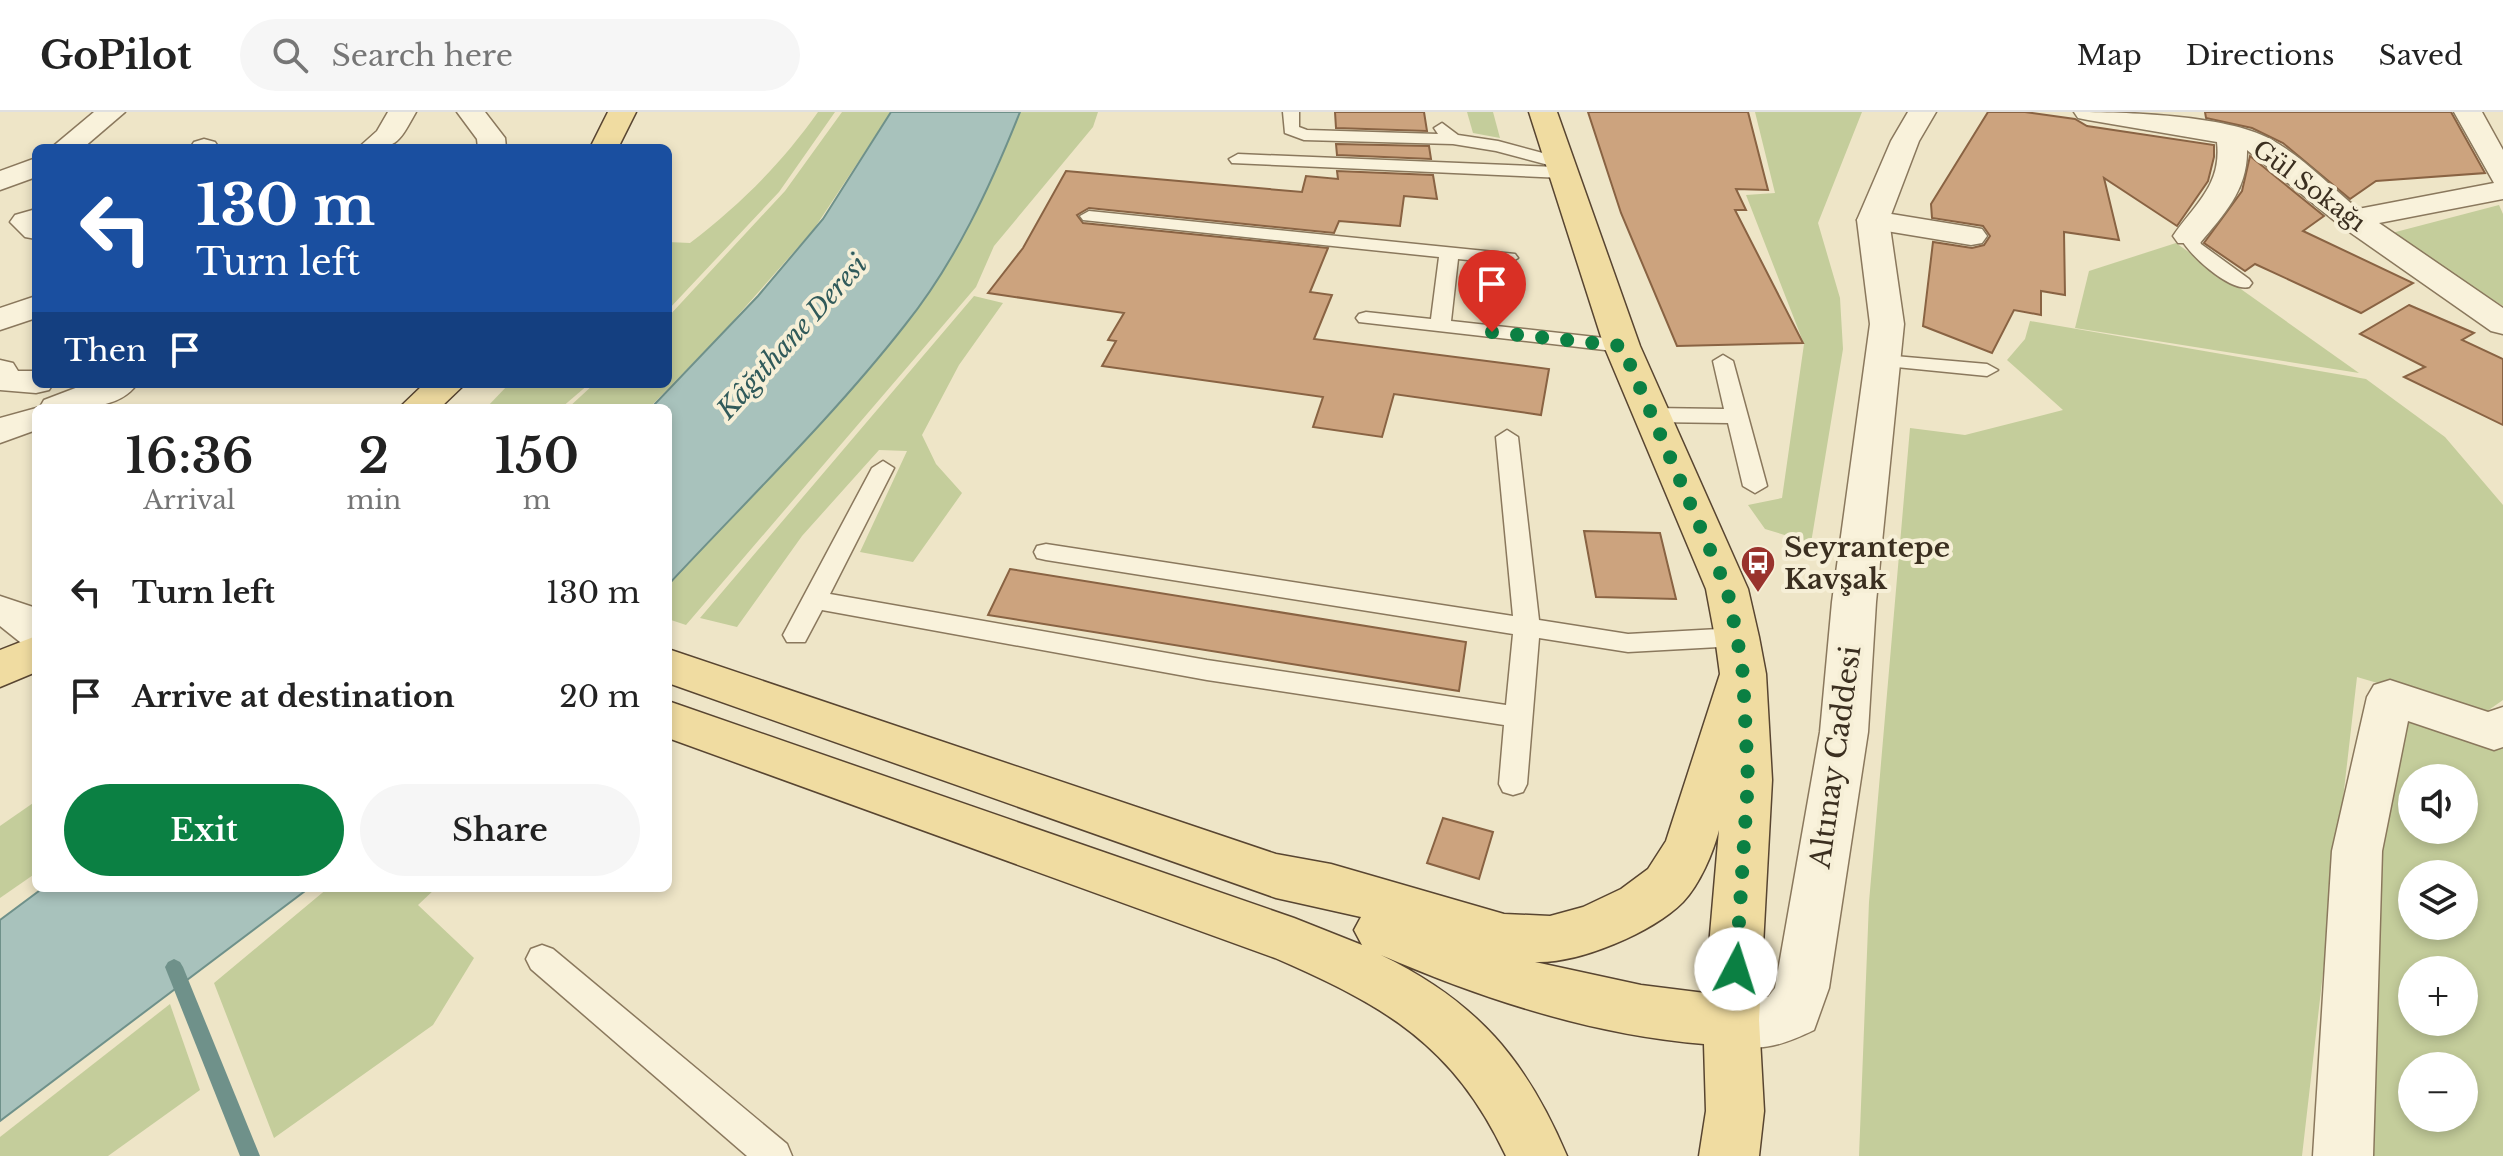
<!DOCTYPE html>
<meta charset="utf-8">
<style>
body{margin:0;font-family:"Libre Baskerville",serif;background:#f6f6f6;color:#222;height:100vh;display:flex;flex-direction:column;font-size:30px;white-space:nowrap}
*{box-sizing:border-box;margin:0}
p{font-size:26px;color:#767676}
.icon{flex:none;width:44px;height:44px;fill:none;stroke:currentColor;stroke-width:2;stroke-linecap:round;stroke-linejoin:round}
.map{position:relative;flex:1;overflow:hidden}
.sheet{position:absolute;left:32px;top:292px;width:640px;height:488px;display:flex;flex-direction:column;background:#fff;border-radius:12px;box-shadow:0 4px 12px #0003}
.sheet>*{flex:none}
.guide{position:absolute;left:32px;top:32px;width:640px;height:244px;border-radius:12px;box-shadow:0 4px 12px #0003;background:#1a4fa0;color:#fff;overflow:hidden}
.controls{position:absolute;left:2398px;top:652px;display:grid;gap:16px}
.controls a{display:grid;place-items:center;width:80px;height:80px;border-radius:50%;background:#fff;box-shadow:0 4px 12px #0003;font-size:40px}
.pin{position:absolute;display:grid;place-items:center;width:68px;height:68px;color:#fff;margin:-82px -34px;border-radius:50% 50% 50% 0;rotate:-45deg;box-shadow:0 0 8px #0007}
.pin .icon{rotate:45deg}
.me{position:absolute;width:88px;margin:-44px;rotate:5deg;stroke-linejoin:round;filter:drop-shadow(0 0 6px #0008)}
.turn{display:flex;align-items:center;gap:28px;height:168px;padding:0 32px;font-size:36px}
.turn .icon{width:104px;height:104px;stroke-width:2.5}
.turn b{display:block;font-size:56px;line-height:68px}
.then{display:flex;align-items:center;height:76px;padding:0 32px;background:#0003;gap:16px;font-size:30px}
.eta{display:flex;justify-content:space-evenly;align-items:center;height:136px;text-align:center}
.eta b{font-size:48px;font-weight:600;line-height:56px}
.primary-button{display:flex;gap:16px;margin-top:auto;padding:16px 32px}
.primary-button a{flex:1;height:92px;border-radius:48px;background:#0b8043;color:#fff;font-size:32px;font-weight:600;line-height:92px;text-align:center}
.primary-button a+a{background:#f6f6f6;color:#222}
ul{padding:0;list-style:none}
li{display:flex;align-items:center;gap:24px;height:104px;padding:0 32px}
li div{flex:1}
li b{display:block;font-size:30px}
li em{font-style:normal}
header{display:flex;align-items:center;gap:48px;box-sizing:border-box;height:112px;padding:0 40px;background:#fff;border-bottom:2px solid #e0e0e0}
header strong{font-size:38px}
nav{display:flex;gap:44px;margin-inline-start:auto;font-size:28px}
.search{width:560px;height:72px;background:#f6f6f6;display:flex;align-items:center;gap:20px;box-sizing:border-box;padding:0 28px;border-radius:44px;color:#767676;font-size:30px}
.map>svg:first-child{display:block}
</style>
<header>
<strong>GoPilot</strong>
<div class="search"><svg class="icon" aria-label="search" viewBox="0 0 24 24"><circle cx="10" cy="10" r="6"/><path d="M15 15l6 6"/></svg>Search here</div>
<nav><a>Map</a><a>Directions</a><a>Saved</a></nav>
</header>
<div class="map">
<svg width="2503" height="1044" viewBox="0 0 2503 1044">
<rect width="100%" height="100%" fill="#eee5c7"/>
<g fill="#c4cd9b" fill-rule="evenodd">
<path d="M818 0H835L779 80 668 198V130L690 131C741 92 781 52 818 0Z"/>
<polygon points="842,0 891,0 814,117 725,218 649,296 568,296 594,272 668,272 668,205 785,79"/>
<polygon points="1020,0 1098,0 1093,15 994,134 976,175 686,513 668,507 668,473 849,278 997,57"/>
<polygon points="1467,0 1493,0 1500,26 1473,21"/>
<polygon points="1755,0 1862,0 1818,111 1840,186 1843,237 1811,431 1765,417 1748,393 1782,386 1804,232 1746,83 1775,81"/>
<polygon points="2499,93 2503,102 2503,194 2388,122"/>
<polygon points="2176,131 2359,261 2075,216 2089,159"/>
<polygon points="974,184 1003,191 959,253 922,323 936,352 962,381 913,450 860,440 907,339 879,338 802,424 737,515 700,506"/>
<polygon points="2030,209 2366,267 2445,325 2503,393 2503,588 2483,602 2357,565 2302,1044 1859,1044 1869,790 1910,316 1965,323 2063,298 2007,248 2025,227"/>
<polygon points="509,272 589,272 561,296 486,296"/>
<path d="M2409 598 2503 631V1044H2360L2372 750ZM2412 666H2464V718H2412ZM2412 762H2464V814H2412ZM2412 858H2464V910H2412ZM2412 954H2464V1006H2412Z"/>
<polygon points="36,689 36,761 0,786 0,714"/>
<polygon points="328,776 436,776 418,793 474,846 433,913 274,1026 214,871"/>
<polygon points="170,892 200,978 108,1044 0,1044 0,1025"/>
</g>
<g fill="#a8c2bc" stroke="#6f918a" stroke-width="2">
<path d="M891 0H1020C991 73 955 151 905 213 833 305 747 388 668 473V296H651L758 184 823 107Z"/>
<polygon points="43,776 309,776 0,1009 0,808"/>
</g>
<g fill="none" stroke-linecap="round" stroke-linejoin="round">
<polygon fill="#6f918a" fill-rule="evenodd" points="174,847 180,850 183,855 260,1044 240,1044 165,855 168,850"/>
</g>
<g fill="#cca37e" stroke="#896343" stroke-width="2">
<polygon points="1335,0 1424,0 1427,19 1336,16"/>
<polygon points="1588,0 1748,0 1768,78 1736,77 1746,98 1735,98 1803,231 1677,234 1621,101"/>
<polygon points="1988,0 2025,0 2075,7 2087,14 2214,33 2214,45 2208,69 2177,114 2104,66 2119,128 2064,120 2065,183 2041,179 2041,203 2014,198 1992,241 1923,214 1933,130 1972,136 1984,133 1990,124 1983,114 1932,106 1931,92"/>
<polygon points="2205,0 2451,0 2485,61 2376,69 2350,87 2283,31 2252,16 2206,6"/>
<polygon points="1336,32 1429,34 1431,47 1337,43"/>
<polygon points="2250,44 2324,104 2303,119 2413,171 2361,201 2255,152 2245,159 2204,131 2242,79"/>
<polygon points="1066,59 1302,80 1306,64 1338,67 1337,59 1433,63 1437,87 1404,84 1400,114 1339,109 1334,121 1089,96 1077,103 1083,111 1328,136 1310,180 1332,183 1314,227 1549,257 1541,303 1394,282 1382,325 1313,315 1323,285 1102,254 1116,229 1108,228 1124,201 988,181 1023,136"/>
<polygon points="2409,193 2474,221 2462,228 2503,247 2503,313 2404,265 2425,255 2360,222"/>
<polygon points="1584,419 1660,421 1676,487 1596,485"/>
<polygon points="1010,457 1466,530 1459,579 988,503"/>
<polygon points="1443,706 1493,720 1479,767 1427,751"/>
</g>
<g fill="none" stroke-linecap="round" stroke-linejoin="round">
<defs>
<g id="service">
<polygon points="1283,0 1299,0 1299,15 1307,18 1438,22 1434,16 1442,11 1458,23 1498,29 1565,47 1568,51 1561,56 1572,61 1563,66 1232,51 1229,47 1238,42 1556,55 1496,39 1453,32 1304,28 1285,21"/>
<polygon points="1089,99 1515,142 1518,146 1508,152 1458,147 1451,209 1622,228 1632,234 1622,240 1359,210 1356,206 1359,202 1366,200 1431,207 1439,145 1083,108 1080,104"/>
<path d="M2189 118 2196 120 2201 132 2249 167 2252 171 2249 175C2230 180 2186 141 2180 124Z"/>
<polygon points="1723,243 1733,249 1767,374 1755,381 1743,374 1728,311 1652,310 1641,303 1652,296 1724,297 1713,249"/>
<polygon points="1883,243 1987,252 1998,258 1987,264 1876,253 1873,249"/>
<polygon points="1507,318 1518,325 1539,508 1628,522 1737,516 1746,518 1750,525 1746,532 1737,534 1628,540 1539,526 1527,672 1523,680 1513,683 1503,680 1499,672 1504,613 1207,568 822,498 805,530 787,530 783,523 872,356 883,349 894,356 830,482 1207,548 1506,593 1513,522 1046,448 1037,446 1034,440 1037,434 1046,432 1513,504 1496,325"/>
<polygon points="542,833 553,837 787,1032 792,1044 747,1044 531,857 526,847 531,837"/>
</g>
<g id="minor">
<path d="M388 0H416C397 34 397 36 358 36L377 19Z"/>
<polygon points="457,0 485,0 505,26 506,36 478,36 477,27"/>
<path d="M2074 0C2124 0 2227 3 2270 27 2302 44 2330 74 2358 97L2494 71 2454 0H2482L2503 38V87L2379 111 2503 196V222L2491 219 2341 114 2247 38C2248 77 2224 103 2200 131H2178L2173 124C2195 92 2222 73 2217 30L2088 8 2078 6Z"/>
<polygon points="204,27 215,30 219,36 190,36 194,30"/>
<polygon points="36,97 36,127 25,125 10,110 15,103"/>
<polygon points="1873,99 1971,115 1982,117 1987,124 1982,131 1971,133 1862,115 1857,108 1862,101"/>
<polygon points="36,184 36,206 0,218 0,196"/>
<polygon points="0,248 13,251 18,259 36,259 36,272 53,272 49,278 36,281 0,278"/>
<path d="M86 272H137C117 301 67 296 36 296V318L0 331V306L40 295 44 288Z"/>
<polygon points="0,484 36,496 36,535 20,530 0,514"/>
<polygon points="2390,568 2488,600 2503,595 2503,635 2494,638 2408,609 2382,739 2373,1044 2313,1044 2332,739 2367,585 2374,573"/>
</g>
<g id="tertiary">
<polygon points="94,0 125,0 83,36 51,36"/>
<path d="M1908 0H1936L1919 29 1889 108 1904 212 1876 490 1868 620 1829 876 1814 918C1775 937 1753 942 1711 926L1703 908 1711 890 1731 882 1768 885 1775 876 1820 620 1832 490 1870 212 1857 108 1891 29Z"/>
<polygon points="36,46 36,65 0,78 0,59"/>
</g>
<g id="primary">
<polygon points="608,0 636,0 618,36 590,36"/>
<path d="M1529 0H1557L1640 234 1748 477 1759 525 1766 562 1772 668 1759 908 1764 999 1759 1044H1699L1706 999 1704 932C1592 923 1483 887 1381 843 1476 889 1526 947 1567 1044H1506C1453 932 1385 894 1275 846L668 626V589L1294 806 1362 833 1354 818 1361 805 1276 786 668 571V537L1276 742 1331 752 1504 802 1550 804 1583 795 1621 777 1648 757 1666 729 1720 562 1715 525 1706 477 1604 234ZM1719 718 1705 881 1641 873 1535 850C1578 852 1652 821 1683 790 1700 772 1713 741 1719 718Z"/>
<polygon points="424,272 465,272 440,296 399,296"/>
<polygon points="36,524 36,560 0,575 0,538"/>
</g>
</defs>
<use href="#service" stroke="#8a785d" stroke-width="3"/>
<use href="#minor" stroke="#8a785d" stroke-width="3"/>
<use href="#tertiary" stroke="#8a785d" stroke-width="3"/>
<use href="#primary" stroke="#584531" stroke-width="3"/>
<use href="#service" fill="#f9f2db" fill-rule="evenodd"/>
<use href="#minor" fill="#f9f2db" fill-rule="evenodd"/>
<use href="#tertiary" fill="#f9f2db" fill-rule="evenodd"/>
<use href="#primary" fill="#f0dca1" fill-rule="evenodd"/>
</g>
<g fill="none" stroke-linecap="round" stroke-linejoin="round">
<polyline stroke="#0b8043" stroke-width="14" stroke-dasharray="0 25.2" points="1492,220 1622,234 1727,477 1737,525 1743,562 1748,668 1736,857"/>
</g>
<defs>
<symbol id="bus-pin" viewBox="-11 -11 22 30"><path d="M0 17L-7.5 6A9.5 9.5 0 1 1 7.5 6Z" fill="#99332d" stroke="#f6efd7"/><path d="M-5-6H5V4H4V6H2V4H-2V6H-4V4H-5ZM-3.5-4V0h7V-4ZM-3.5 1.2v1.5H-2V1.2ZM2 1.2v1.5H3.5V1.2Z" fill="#fff"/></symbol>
</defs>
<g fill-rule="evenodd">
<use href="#bus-pin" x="1738" y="431" width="40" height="54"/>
</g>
<g text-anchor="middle" stroke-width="8" stroke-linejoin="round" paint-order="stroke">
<g font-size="24" fill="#3b2f20" stroke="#f6efd7">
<text transform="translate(2309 74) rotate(37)" y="8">Gül Sokağı</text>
</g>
<g font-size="26" font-style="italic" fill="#305a5a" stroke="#f6efd7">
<text transform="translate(792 225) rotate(-48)" y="9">Kâğıthane Deresi</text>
</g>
<g font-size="28" font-weight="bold" fill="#3b2f20" stroke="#f6efd7" text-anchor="start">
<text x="1784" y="445">Seyrantepe<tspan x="1784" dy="32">Kavşak</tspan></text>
</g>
<g font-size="28" fill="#3b2f20" stroke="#f6efd7">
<text transform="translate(1835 645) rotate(-82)" y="10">Altınay Caddesi</text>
</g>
</g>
</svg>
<div class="controls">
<a><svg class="icon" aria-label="sound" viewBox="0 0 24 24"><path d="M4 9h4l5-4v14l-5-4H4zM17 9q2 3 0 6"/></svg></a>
<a><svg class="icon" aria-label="layers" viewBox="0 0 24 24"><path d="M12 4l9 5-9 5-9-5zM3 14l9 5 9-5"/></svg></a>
<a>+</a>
<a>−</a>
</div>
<div class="pin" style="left:1492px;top:220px;background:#d93025"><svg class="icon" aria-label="arrive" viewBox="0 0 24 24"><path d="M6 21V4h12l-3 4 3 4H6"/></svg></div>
<svg class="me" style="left:1736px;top:857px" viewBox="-20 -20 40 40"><circle r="19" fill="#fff"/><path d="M0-13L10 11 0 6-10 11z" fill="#0b8043"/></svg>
<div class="guide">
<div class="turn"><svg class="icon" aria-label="left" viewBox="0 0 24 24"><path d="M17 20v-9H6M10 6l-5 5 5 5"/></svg><div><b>130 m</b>Turn left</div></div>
<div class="then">Then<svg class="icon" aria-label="arrive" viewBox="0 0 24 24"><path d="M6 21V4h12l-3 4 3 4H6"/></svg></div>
</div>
<section class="sheet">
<div class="eta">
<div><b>16:36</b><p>Arrival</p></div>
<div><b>2</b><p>min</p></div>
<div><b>150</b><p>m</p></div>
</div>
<ul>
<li><svg class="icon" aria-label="left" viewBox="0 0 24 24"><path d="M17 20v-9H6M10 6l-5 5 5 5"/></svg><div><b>Turn left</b></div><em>130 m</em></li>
<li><svg class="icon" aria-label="arrive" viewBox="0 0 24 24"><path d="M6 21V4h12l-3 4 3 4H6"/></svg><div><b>Arrive at destination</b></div><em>20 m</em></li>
</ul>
<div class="primary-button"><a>Exit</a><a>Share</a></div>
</section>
</div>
